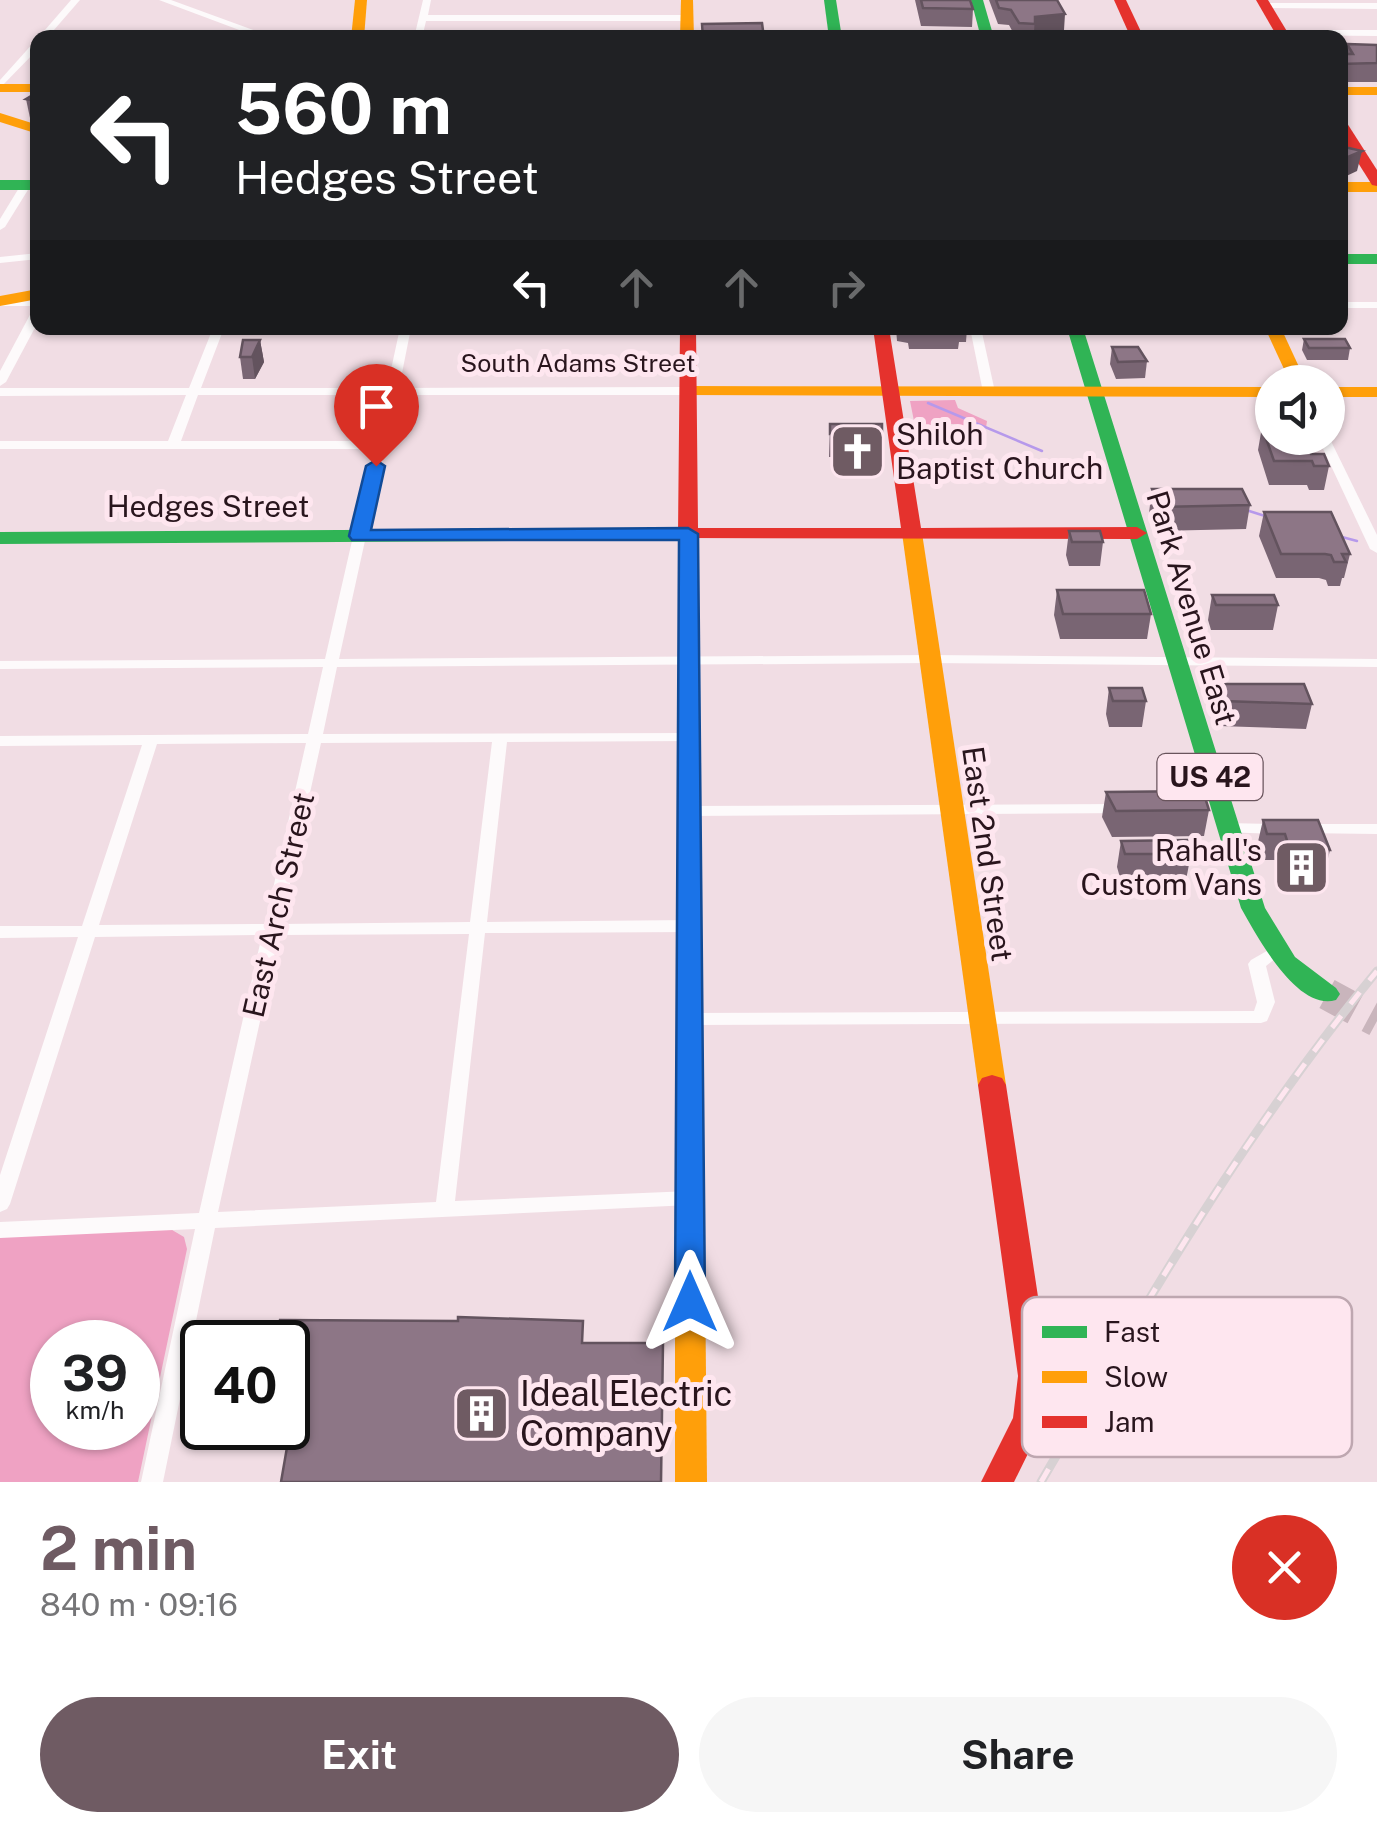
<!DOCTYPE html>
<meta charset="utf-8">
<style>
body{margin:0;font-family:"Public Sans",sans-serif;background:#f6f6f6;color:#202124;height:100vh;display:flex;flex-direction:column;font-size:38px;white-space:nowrap}
*{box-sizing:border-box;margin:0}
p{font-size:32px;color:#757577}
.icon{flex:none;width:55px;height:55px;fill:none;stroke:currentColor;stroke-width:2;stroke-linecap:round;stroke-linejoin:round}
.map{position:relative;height:1482px;overflow:hidden}
.details{display:flex;flex-direction:column;background:#fff;flex:1}
.details>*{flex:none}
.banner{position:absolute;left:30px;top:30px;width:1318px;height:305px;border-radius:20px;box-shadow:0 2px 8px #0004;background:#202124;color:#fff;overflow:hidden}
.controls{position:absolute;left:1255px;top:365px;display:grid;gap:20px}
.controls a{display:grid;place-items:center;width:90px;height:90px;border-radius:50%;background:#fff;box-shadow:0 2px 8px #0004;font-size:50px}
.speed{position:absolute;left:30px;top:1320px;display:flex;gap:20px;font-size:50px;font-weight:700;text-align:center}
.speed>*{display:grid;place-content:center;width:130px;height:130px;border-radius:50%;background:#fff;box-shadow:0 2px 8px #0004;line-height:1}
.speed small{font-size:25px;font-weight:400}
.speed .limit{border:5px solid #111;border-radius:15px;background:#fff;color:#111}
.pin{position:absolute;display:grid;place-items:center;width:85px;height:85px;color:#fff;margin:-102px -42px;border-radius:50% 50% 50% 0;rotate:-45deg;box-shadow:0 0 10px #0007}
.pin .icon{rotate:45deg}
.me{position:absolute;width:110px;margin:-55px;rotate:0deg;stroke-linejoin:round;filter:drop-shadow(0 0 8px #0008)}
.turn{display:flex;align-items:center;gap:35px;height:210px;padding:0 40px;font-size:45px}
.turn .icon{width:130px;height:130px;stroke-width:2.5}
.turn b{display:block;font-size:70px;line-height:85px}
.lanes{display:flex;align-items:center;height:95px;padding:0 40px;background:#0003;justify-content:center;gap:50px;direction:ltr}
.lanes .off{opacity:.35}
.round{display:grid;place-items:center;flex:none;width:105px;height:105px;border-radius:52px;background:#f6f6f6}
.headline{display:flex;align-items:center;justify-content:space-between;height:170px;padding:0 40px}
h1{font-size:60px;font-weight:700;line-height:75px;color:#6f5b63}
.primary-button{display:flex;gap:20px;margin-top:auto;padding:20px 40px}
.primary-button a{flex:1;height:115px;border-radius:60px;background:#6f5b63;color:#fff;font-size:40px;font-weight:700;line-height:115px;text-align:center}
.primary-button a+a{background:#f6f6f6;color:#202124}
.map>svg:first-child{display:block}
</style>
<div class="map">
<svg width="1377" height="1482" viewBox="0 0 1377 1482">
<rect width="100%" height="100%" fill="#f1dde4"/>
<g fill="#efa2c3" fill-rule="evenodd">
<polygon points="955,400 958,408 987,421 986,428 944,423 937,428 915,426 910,401"/>
<path d="M167 1227 184 1237 187 1249 138 1482H0V1235ZM52 1342H138V1428H52Z"/>
</g>
<g fill="none" stroke-linecap="round" stroke-linejoin="round">
<g stroke="#b699eb" stroke-width="2.5">
<polyline points="928,403 1042,451"/>
<polyline points="1246,510 1265,516"/>
<polyline points="1342,537 1357,541"/>
</g>
<polyline stroke="#c9b5bc" stroke-width="32" stroke-dasharray="32 16" stroke-linecap="butt" points="1327,994 1377,1021"/>
<g fill="#fdfafb" fill-rule="evenodd">
<polygon points="71,0 80,0 47,38 38,38"/>
<polygon points="159,0 171,0 275,38 261,38"/>
<polygon points="423,0 431,0 428,15 687,15 691,18 687,21 426,21 422,38 414,38"/>
<polygon points="1265,3 1377,3 1377,9 1262,8 1262,4"/>
<polygon points="1282,30 1377,30 1377,36 1279,35 1279,31"/>
<polygon points="35,41 38,41 38,49 0,88 0,80"/>
<polygon points="22,183 31,185 5,227 0,230 0,219"/>
<polygon points="38,253 38,259 0,263 0,257"/>
<rect x="0" y="300" width="38" height="6"/>
<rect x="1340" y="302" width="37" height="6"/>
<polygon points="38,308 38,322 6,382 0,386 0,371 32,311"/>
<path d="M213 328H224L201 388H387L400 328H411L399 388 688 387 694 391 688 395H397L339 659 929 655 1377 659V667L929 663 337 667 323 734 694 733 696 736 694 739 689 741 507 742 487 922 689 920 695 922 697 926 695 930 689 932 485 933 455 1201 690 1191 697 1193 700 1198 697 1203 690 1205 215 1228 163 1482H141L195 1229 0 1238V1222L199 1213 262 935 95 937 10 1204 7 1209 0 1212V1175L78 937 0 938V926H82L142 745 0 746V736L308 734 323 667 0 669V661L325 659 373 449H0V441H168L186 395 0 396V388H189ZM198 395H385L375 441H181ZM492 742 470 922 281 924 321 743ZM306 743 265 924 99 925 157 744ZM469 934 436 1202 218 1212 279 935Z"/>
<polygon points="970,328 981,328 995,392 993,395 989,396 983,392"/>
<polygon points="1328,435 1377,535 1377,553 1370,549 1318,438"/>
<polygon points="1121,804 1127,805 1129,809 1127,813 689,816 681,811 689,806"/>
<polygon points="1226,823 1277,824 1285,829 1277,834 1220,832 1218,828"/>
<polygon points="1305,824 1377,824 1377,834 1299,833 1297,829"/>
<polygon points="1277,945 1283,947 1285,951 1266,966 1275,1002 1267,1021 1261,1023 689,1025 683,1023 680,1019 683,1015 689,1013 1254,1011 1257,1002 1248,964 1251,960"/>
</g>
<g fill="#30b455" fill-rule="evenodd">
<polygon points="824,0 836,0 842,38 829,38"/>
<polygon points="971,0 983,0 994,38 981,38"/>
<rect x="0" y="180" width="38" height="10"/>
<rect x="1340" y="254" width="37" height="10"/>
<path d="M1067 328H1083L1265 908 1295 957 1336 988 1340 994 1336 1000C1297 1012 1257 936 1241 908Z"/>
<polygon points="688,528 698,534 700,757 689,764 678,757 678,540 0,544 0,532"/>
</g>
<g fill="#ff9f0a" fill-rule="evenodd">
<polygon points="355,0 367,0 364,38 351,38"/>
<polygon points="681,0 693,0 694,38 680,38"/>
<rect x="0" y="84" width="38" height="8"/>
<rect x="1340" y="87" width="37" height="8"/>
<polygon points="0,113 38,125 38,134 0,122"/>
<rect x="1340" y="182" width="37" height="10"/>
<polygon points="38,289 38,299 0,306 0,296"/>
<polygon points="1265,328 1281,328 1306,382 1290,382"/>
<polygon points="688,386 1272,387 1272,397 682,395 682,387"/>
<rect x="1328" y="387" width="49" height="10"/>
<polygon points="912,527 922,533 1006,1085 1002,1092 992,1095 982,1092 978,1085 902,533"/>
<polygon points="690,1258 700,1262 705,1270 707,1482 675,1482 675,1270 680,1262"/>
</g>
<g fill="#e5322d" fill-rule="evenodd">
<polygon points="1114,0 1126,0 1144,38 1131,38"/>
<polygon points="1256,0 1268,0 1291,38 1278,38"/>
<polygon points="1340,119 1345,120 1377,170 1377,186 1372,185 1340,134"/>
<polygon points="680,328 696,328 698,528 901,528 873,328 889,328 921,528 1137,527 1147,533 1137,539 681,538 678,534"/>
<polygon points="689,750 700,757 705,1270 700,1278 690,1282 680,1278 675,1270 678,757"/>
<polygon points="992,1075 1002,1078 1006,1085 1050,1376 1045,1419 1014,1482 981,1482 1013,1418 1018,1376 978,1085 982,1078"/>
</g>
<defs>
<path id="rail" d="M1041 1482C1144 1305 1246 1130 1377 971"/>
</defs>
<use href="#rail" stroke="#d7d1d3" stroke-width="9"/>
<use href="#rail" stroke="#fee6ef" stroke-width="5" stroke-dasharray="15" stroke-linecap="butt"/>
</g>
<g fill="#796573">
<polygon points="915,0 970,0 973,9 972,27 921,26"/>
<polygon points="989,0 1057,0 1064,30 1034,32 1033,38 1016,38 1009,25 998,24"/>
<polygon points="1347,44 1377,45 1377,82 1340,82"/>
<polygon points="38,92 38,120 30,118 26,99"/>
<polygon points="896,328 967,328 966,342 959,342 958,349 909,349 908,343 897,341"/>
<polygon points="1167,328 1188,328 1188,332 1169,332"/>
<polygon points="1304,339 1350,348 1348,360 1307,360 1302,350"/>
<polygon points="260,340 264,362 255,379 243,379 240,357"/>
<polygon points="1112,347 1147,361 1145,378 1116,379 1110,364"/>
<polygon points="830,424 882,434 881,457 829,457"/>
<polygon points="1262,427 1311,454 1329,466 1324,490 1309,490 1307,485 1269,485 1258,450"/>
<polygon points="1152,489 1250,505 1246,529 1155,531 1149,513"/>
<polygon points="1264,512 1350,554 1344,578 1342,578 1340,586 1328,586 1326,580 1319,578 1276,578 1259,536"/>
<polygon points="1069,531 1103,542 1100,566 1069,566 1066,555"/>
<polygon points="1057,590 1151,614 1147,639 1060,639 1054,615"/>
<polygon points="1212,595 1278,605 1273,630 1211,630 1208,620"/>
<polygon points="1218,684 1312,704 1306,729 1219,726 1213,709"/>
<polygon points="1109,688 1146,701 1142,727 1109,727 1106,714"/>
<polygon points="1106,792 1209,810 1204,836 1112,837 1102,817"/>
<polygon points="1263,820 1330,850 1324,876 1284,876 1279,860 1261,860 1257,846"/>
<polygon points="1121,841 1191,854 1186,880 1121,881 1117,867"/>
<polygon points="583,1321 299,1376 288,1376 288,1342"/>
</g>
<g fill="#63535e">
<polygon points="1065,14 1064,30 1034,32 1035,17"/>
<polygon points="1362,151 1357,171 1340,179 1341,160"/>
<polygon points="260,340 264,362 255,379 252,357"/>
</g>
<g fill="#8d7686" stroke="#63535e" stroke-width="2.5">
<polygon points="921,0 970,0 973,9 923,8"/>
<polygon points="996,0 1057,0 1065,14 1035,17 1035,24 1019,23 1011,10 999,8"/>
<polygon points="762,23 764,38 703,38 702,24"/>
<polygon points="1347,44 1377,45 1377,63 1340,64 1340,54 1353,54"/>
<polygon points="38,92 38,101 26,99"/>
<polygon points="1340,146 1362,151 1341,160"/>
<polygon points="1304,339 1345,339 1350,348 1309,348"/>
<polygon points="243,340 260,340 252,357 240,357"/>
<polygon points="1112,347 1138,347 1147,361 1118,362"/>
<rect x="830" y="424" width="52" height="10"/>
<polygon points="1262,427 1272,427 1272,438 1302,438 1311,454 1324,454 1329,466 1314,466 1312,461 1274,461"/>
<polygon points="1152,489 1242,489 1250,505 1159,507"/>
<polygon points="1264,512 1331,512 1350,554 1342,554 1346,562 1334,562 1331,555 1325,554 1281,554"/>
<polygon points="1069,531 1100,531 1103,542 1072,542"/>
<polygon points="1057,590 1144,590 1151,614 1063,614"/>
<polygon points="1212,595 1274,595 1278,605 1216,605"/>
<polygon points="1218,684 1304,684 1312,704 1224,701"/>
<polygon points="1109,688 1142,688 1146,701 1113,701"/>
<polygon points="1203,791 1209,810 1116,811 1106,792"/>
<polygon points="1263,820 1318,820 1330,850 1290,850 1285,834 1267,834"/>
<polygon points="1187,840 1191,854 1125,854 1121,841"/>
<polygon points="458,1317 583,1321 582,1343 663,1343 661,1482 281,1482 303,1355 288,1355 288,1342 276,1342 280,1320 458,1321"/>
</g>
<polygon fill="#1a73e8" stroke="#114b97" stroke-width="2.5" points="376,460 385,466 371,530 688,528 698,534 705,1302 701,1311 690,1314 679,1311 675,1302 679,540 352,540 349,536 366,466"/>
<defs>
<symbol id="church-square" viewBox="-11 -11 22 22"><rect x="-9" y="-9" width="18" height="18" rx="4" fill="#6f5b63" stroke="#fee6ef"/><path d="M-1.2-6h2.4v3.5h3.3v2.4h-3.3V6h-2.4V-.1h-3.3v-2.4h3.3Z" fill="#fff"/></symbol>
<symbol id="building-square" viewBox="-11 -11 22 22"><rect x="-9" y="-9" width="18" height="18" rx="4" fill="#6f5b63" stroke="#fee6ef"/><path d="M-4-6H4V6H1V3H-1V6H-4ZM-2.5-4.3h1.7v1.8h-1.7ZM.8-4.3h1.7v1.8H.8ZM-2.5-1h1.7V.8h-1.7ZM.8-1h1.7V.8H.8Z" fill="#fff"/></symbol>
</defs>
<g fill-rule="evenodd">
<use href="#church-square" x="826" y="420" width="63" height="63"/>
<use href="#building-square" x="1270" y="836" width="63" height="63"/>
<use href="#building-square" x="450" y="1382" width="63" height="63"/>
</g>
<g text-anchor="middle" stroke-width="10" stroke-linejoin="round" paint-order="stroke">
<g font-size="25" fill="#29151d" stroke="#fee6ef">
<text x="578" y="372">South Adams Street</text>
</g>
<rect fill="#fee6ef" stroke="#69545c" stroke-width="2.5" x="1157.5" y="754" width="105" height="46" rx="8"/>
<g font-size="28" font-weight="bold" fill="#29151d">
<text x="1210" y="787">US 42</text>
</g>
<g font-size="30" fill="#29151d" stroke="#fee6ef" text-anchor="start">
<text x="896" y="445">Shiloh<tspan x="896" dy="34">Baptist Church</tspan></text>
<text x="1262" y="861" text-anchor="end">Rahall's<tspan x="1262" dy="34">Custom Vans</tspan></text>
</g>
<g font-size="30" fill="#29151d" stroke="#fee6ef">
<text x="208" y="517">Hedges Street</text>
<text transform="translate(1191 608) rotate(73)" y="10">Park Avenue East</text>
<text transform="translate(987 854) rotate(82)" y="10">East 2nd Street</text>
<text transform="translate(279 905) rotate(-77)" y="10">East Arch Street</text>
</g>
<g font-size="35" fill="#29151d" stroke="#fee6ef" text-anchor="start">
<text x="520" y="1406">Ideal Electric<tspan x="520" dy="40">Company</tspan></text>
</g>
</g>
<rect x="1022" y="1297" width="330" height="160" rx="15" fill="#fee6ef" stroke="#bea7b0" stroke-width="2.5"/>
<rect x="1042" y="1326" width="45" height="12" fill="#30b455"/>
<rect x="1042" y="1371" width="45" height="12" fill="#ff9f0a"/>
<rect x="1042" y="1416" width="45" height="12" fill="#e5322d"/>
<g font-size="28" fill="#29151d">
<text x="1104" y="1342">Fast</text>
<text x="1104" y="1387">Slow</text>
<text x="1104" y="1432">Jam</text>
</g>
</svg>
<div class="controls">
<a><svg class="icon" aria-label="sound" viewBox="0 0 24 24"><path d="M4 9h4l5-4v14l-5-4H4zM17 9q2 3 0 6"/></svg></a>
</div>
<div class="speed"><div>39<small>km/h</small></div><div class="limit">40</div></div>
<div class="pin" style="left:376px;top:466px;background:#d93025"><svg class="icon" aria-label="arrive" viewBox="0 0 24 24"><path d="M6 21V4h12l-3 4 3 4H6"/></svg></div>
<svg class="me" style="left:690px;top:1302px" viewBox="-20 -20 40 40"><path d="M0-17L14 15 0 8-14 15z" fill="#1a73e8" stroke="#fff" stroke-width="4"/></svg>
<div class="banner">
<div class="turn"><svg class="icon" aria-label="left" viewBox="0 0 24 24"><path d="M17 20v-9H6M10 6l-5 5 5 5"/></svg><div><b>560 m</b>Hedges Street</div></div>
<div class="lanes"><svg class="icon" aria-label="left" viewBox="0 0 24 24"><path d="M17 20v-9H6M10 6l-5 5 5 5"/></svg><svg class="icon off" aria-label="ahead" viewBox="0 0 24 24"><path d="M12 20V5M6 11l6-6 6 6"/></svg><svg class="icon off" aria-label="ahead" viewBox="0 0 24 24"><path d="M12 20V5M6 11l6-6 6 6"/></svg><svg class="icon off" aria-label="right" viewBox="0 0 24 24"><path d="M7 20v-9h11M14 6l5 5-5 5"/></svg></div>
</div>
</div>
<section class="details">
<div class="headline"><div><h1>2 min</h1><p>840 m · 09:16</p></div><a class="round" style="background:#d93025;color:#fff"><svg class="icon" aria-label="close" viewBox="0 0 24 24"><path d="M6 6l12 12M18 6L6 18"/></svg></a></div>
<div class="primary-button"><a>Exit</a><a>Share</a></div>
</section>
